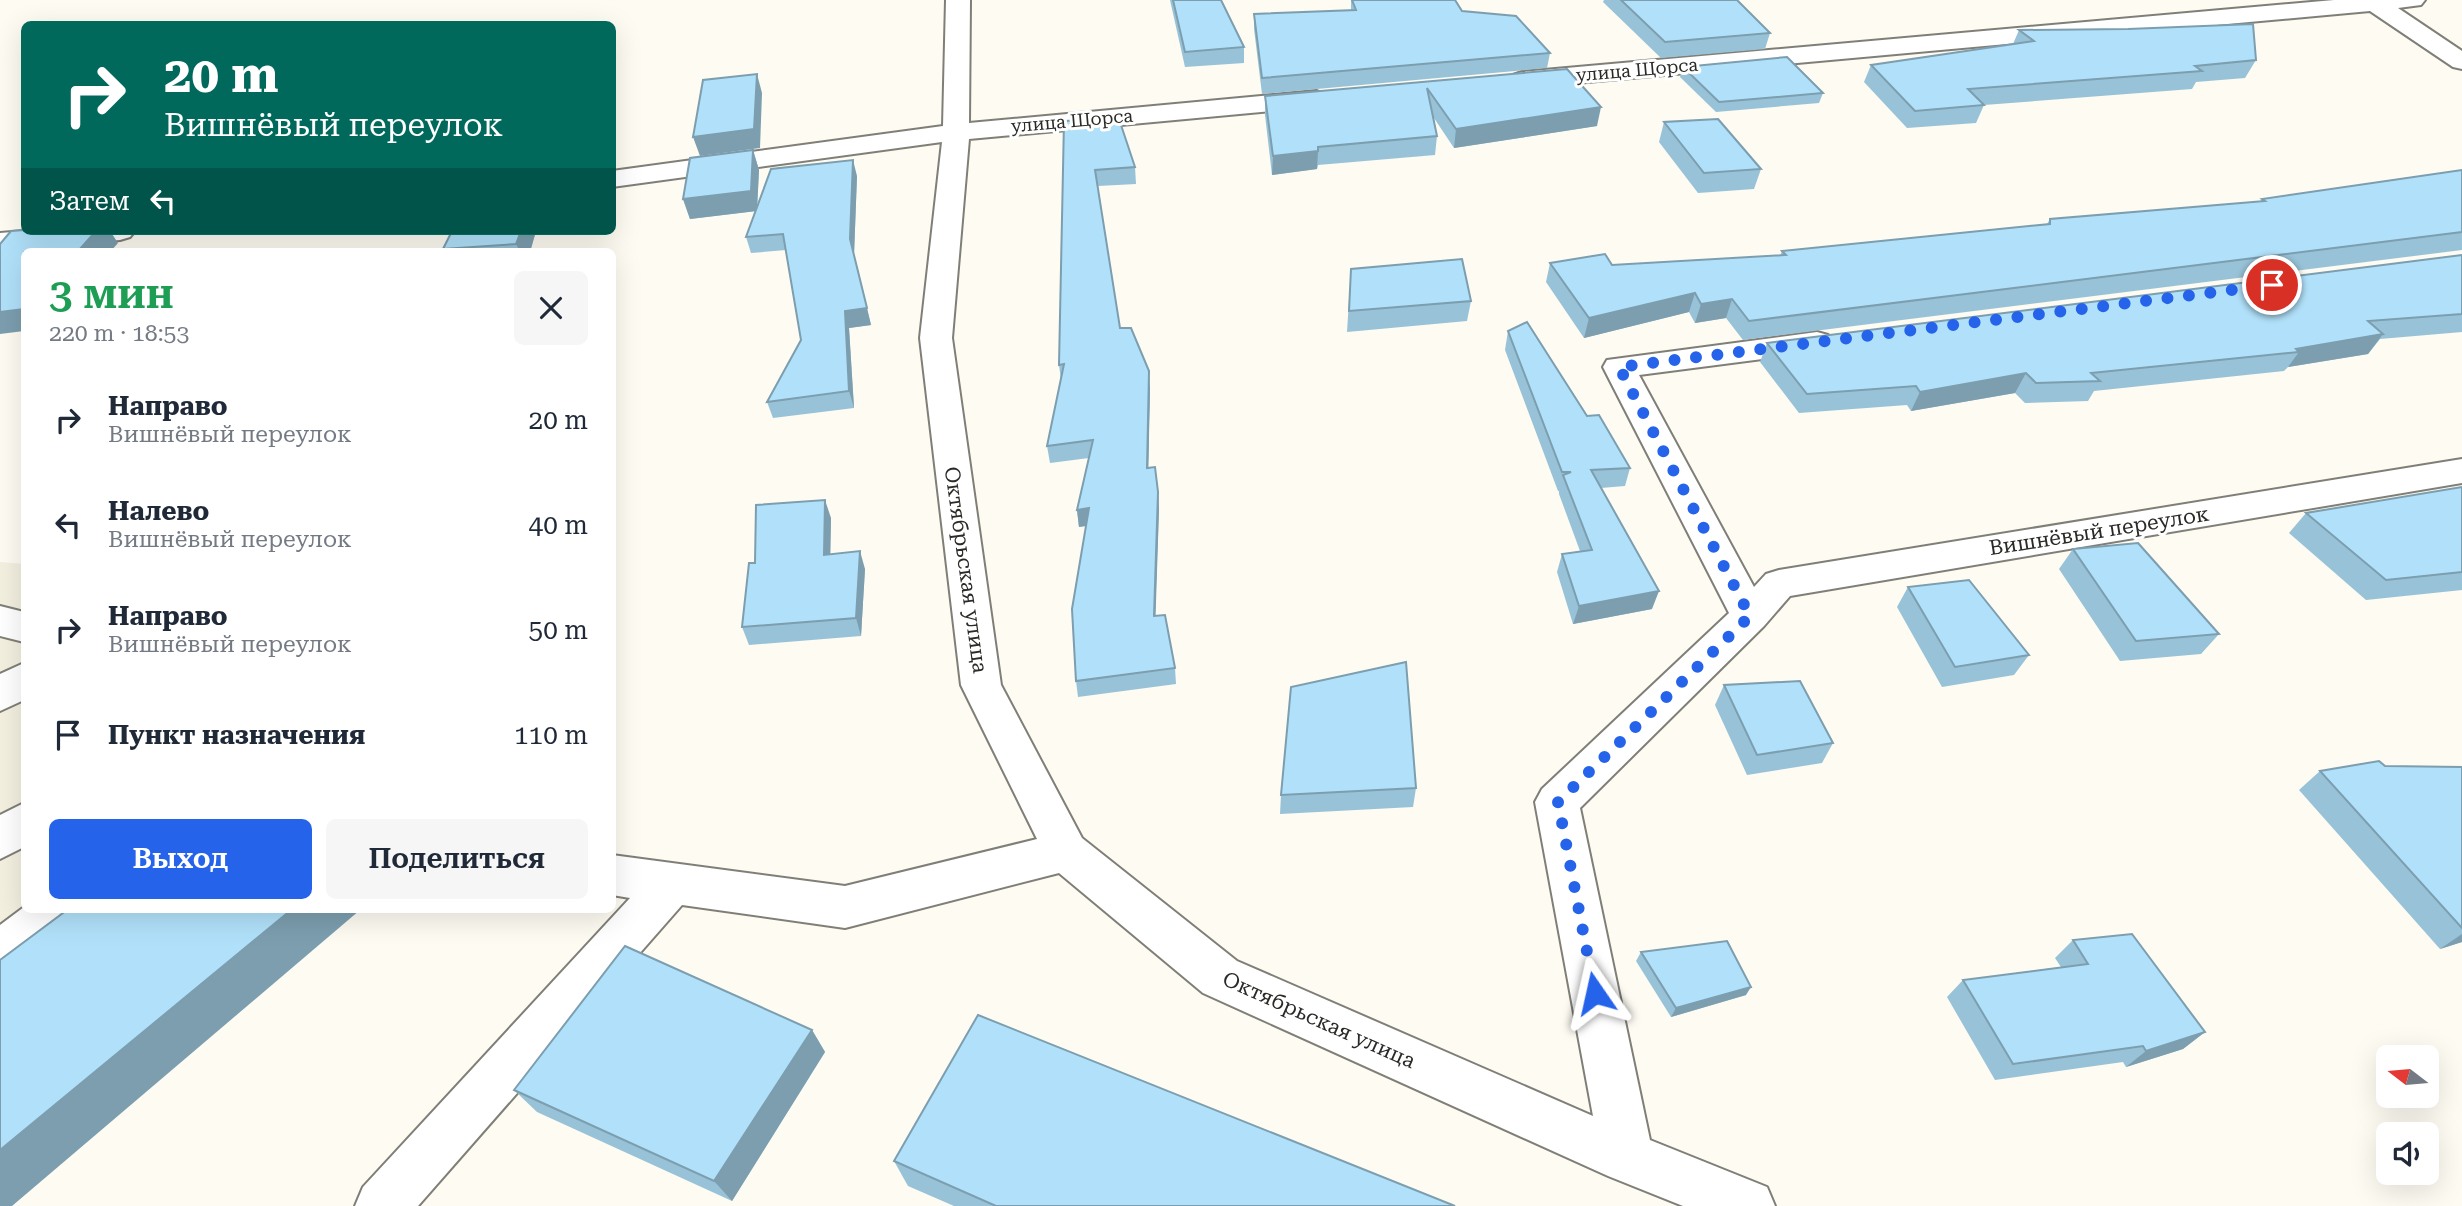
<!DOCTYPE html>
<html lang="ru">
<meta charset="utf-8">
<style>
body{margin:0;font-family:"Roboto Serif",serif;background:#f6f6f7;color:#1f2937;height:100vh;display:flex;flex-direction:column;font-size:26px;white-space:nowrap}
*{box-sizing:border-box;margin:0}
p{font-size:23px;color:#747a83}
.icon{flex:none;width:38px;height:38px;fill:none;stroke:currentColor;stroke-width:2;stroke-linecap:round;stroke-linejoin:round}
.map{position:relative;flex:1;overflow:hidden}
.drawer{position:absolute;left:21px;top:248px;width:595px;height:665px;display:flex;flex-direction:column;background:#fff;border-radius:10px;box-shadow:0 7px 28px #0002}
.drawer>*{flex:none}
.guide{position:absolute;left:21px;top:21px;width:595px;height:214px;border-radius:10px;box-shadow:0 7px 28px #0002;background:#00695c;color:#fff;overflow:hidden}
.needle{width:46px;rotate:286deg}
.controls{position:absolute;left:2376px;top:1045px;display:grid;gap:14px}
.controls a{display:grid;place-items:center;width:63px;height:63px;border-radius:10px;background:#fff;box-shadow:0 7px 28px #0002;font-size:35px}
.pin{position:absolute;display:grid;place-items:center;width:60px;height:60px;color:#fff;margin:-30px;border:4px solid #fff;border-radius:50%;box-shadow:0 2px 7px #0007}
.me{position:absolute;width:77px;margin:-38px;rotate:349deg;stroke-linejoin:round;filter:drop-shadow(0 0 5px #0008)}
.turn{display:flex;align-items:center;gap:24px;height:147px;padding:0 28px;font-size:32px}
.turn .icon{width:91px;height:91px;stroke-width:2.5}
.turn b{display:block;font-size:49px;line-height:60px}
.then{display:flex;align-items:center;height:66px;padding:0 28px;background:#0003;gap:14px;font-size:26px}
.round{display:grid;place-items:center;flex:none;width:74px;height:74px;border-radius:10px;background:#f6f6f7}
.head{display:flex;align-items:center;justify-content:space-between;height:119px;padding:0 28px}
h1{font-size:42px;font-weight:600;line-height:52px;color:#1e9e55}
.action{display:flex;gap:14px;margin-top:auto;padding:14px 28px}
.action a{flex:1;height:80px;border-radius:10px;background:#2563eb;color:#fff;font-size:28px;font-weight:600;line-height:80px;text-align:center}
.action a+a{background:#f6f6f7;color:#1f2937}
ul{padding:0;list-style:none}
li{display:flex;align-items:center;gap:21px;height:105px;padding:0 28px}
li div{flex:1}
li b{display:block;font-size:26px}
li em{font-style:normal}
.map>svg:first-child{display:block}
</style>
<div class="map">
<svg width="2462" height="1206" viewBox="0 0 2462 1206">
<rect width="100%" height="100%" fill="#fdfbf2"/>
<polygon fill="#f3f0e0" points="0,562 24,564 24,910 0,1001"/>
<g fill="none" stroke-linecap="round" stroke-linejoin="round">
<defs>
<g id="minor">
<polygon points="946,0 970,0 969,123 1316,91 1325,94 1329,99 1325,104 1316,107 969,139 952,338 1001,685 1082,838 1237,961 1593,1116 1535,802 1542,789 1729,613 1603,367 1607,360 1817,332 1828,335 1833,342 1828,349 1817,352 1639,375 1754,587 1766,574 1779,570 2462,459 2462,483 1790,596 1764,626 1580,808 1650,1140 1767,1187 1775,1206 1683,1206 1608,1176 1203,993 1059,873 845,928 682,905 418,1206 355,1206 363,1187 630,898 612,895 612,855 845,886 1037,839 961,685 920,338 942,142 612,187 612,171 943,126"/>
<polygon points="2334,0 2425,0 2421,5 2398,8 2462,51 2462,69 2453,67 2370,11 1522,88 1513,85 1509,80 1513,75 1522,72"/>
<polygon points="24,231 135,231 130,237 120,240 0,251 0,233"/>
<polygon points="0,606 24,612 24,642 0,636"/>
<polygon points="24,663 24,700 0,711 0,674"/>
<polygon points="24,803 24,847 0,859 0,815"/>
<polygon points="24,907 24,910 80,910 73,925 17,967 0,974 0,925"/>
</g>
</defs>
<use href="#minor" stroke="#807f77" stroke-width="4"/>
<use href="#minor" fill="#fff" fill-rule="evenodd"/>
</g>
<g fill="#98c2d7">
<polygon points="1170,0 1221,0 1244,47 1244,63 1185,67"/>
<polygon points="1351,0 1462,11 1550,53 1547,68 1262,94 1254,29 1254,14 1351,10"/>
<polygon points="1604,0 1737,0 1770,33 1765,49 1661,58 1603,2"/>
<polygon points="2019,30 2256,60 2245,78 2196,82 2192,89 1984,105 1976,123 1907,128 1864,82 1871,65 2013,44"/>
<polygon points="1683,67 1823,93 1819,103 1716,112 1680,77"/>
<polygon points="1567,69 1597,126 1454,148 1434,118 1437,136 1435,155 1318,165 1317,169 1272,175 1265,115 1265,96"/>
<polygon points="1664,122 1761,169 1754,189 1698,193 1659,142"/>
<polygon points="1088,124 1135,167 1136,184 1098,186 1120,328 1150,388 1148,468 1158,492 1159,509 1155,616 1175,668 1176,684 1078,697 1076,681 1086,526 1079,527 1077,510 1089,458 1050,463 1047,446 1061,380 1059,365"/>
<polygon points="753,150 759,170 757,206 857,176 854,255 871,325 849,328 854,408 773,418 767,402 801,340 786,250 751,253 746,237 755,211 690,219 683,199"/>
<polygon points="2462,170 2462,250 1743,340 1726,318 1695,323 1689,312 1584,338 1546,282 1550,263 1612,265 1780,256 1782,251 2047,224 2050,219 2260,202 2262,199"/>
<polygon points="536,231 530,252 445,252 443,249"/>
<polygon points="2462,255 2462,332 2380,339 2368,354 2288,367 2284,371 2094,391 2088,401 2025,403 2015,393 1911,411 1907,405 1799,413 1760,362 1767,343"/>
<polygon points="1351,269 1471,301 1467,321 1347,332"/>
<polygon points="1508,331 1587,416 1630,468 1625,486 1601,488 1652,609 1573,624 1557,572 1562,554 1580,551 1559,494 1559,491 1558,491 1505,350"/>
<polygon points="2462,487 2462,590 2366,600 2289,533 2306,513"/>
<polygon points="831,518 830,555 865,569 861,636 749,645 742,627 755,563"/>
<polygon points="2073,549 2219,634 2201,654 2120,661 2059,569"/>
<polygon points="1908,587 2029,655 2014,675 1942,687 1897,607"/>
<polygon points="1724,685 1833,743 1822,763 1747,775 1715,705"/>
<polygon points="2385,766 2462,767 2462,942 2440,949 2299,790 2320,771"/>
<polygon points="1416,788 1413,807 1280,814 1281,795"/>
<polygon points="2073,940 2205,1032 2183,1049 2126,1067 2123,1062 1995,1080 1947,997 1963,980 2061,967 2055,958"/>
<polygon points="1641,952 1746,995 1671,1017 1636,961"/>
<polygon points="812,1030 825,1052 732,1201 537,1112 514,1090"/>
<polygon points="894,1161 1455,1206 954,1206 908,1186"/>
</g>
<g fill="#7c9eaf">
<polygon points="757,74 762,93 760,148 700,156 693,137"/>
<polygon points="1601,107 1597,126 1454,148 1456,129"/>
<polygon points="753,150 759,170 757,211 690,219 683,199"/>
<polygon points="1318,151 1317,169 1272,175 1273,156"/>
<polygon points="853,160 857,176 854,255 850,239"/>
<polygon points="96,231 110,231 118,243 110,252 79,250"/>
<polygon points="521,231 536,231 530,252 520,252 516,244"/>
<polygon points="1695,293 1689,312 1584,338 1589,318"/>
<polygon points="1732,299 1726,318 1695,323 1701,304"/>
<polygon points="867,308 871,325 849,328 854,408 849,391 845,311"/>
<polygon points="24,309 24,331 0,334 0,312"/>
<polygon points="2383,334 2368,354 2288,367 2299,352 2296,349"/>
<polygon points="1149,371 1150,388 1148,485 1147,468"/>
<polygon points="2026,373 2015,393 1911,411 1920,392"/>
<polygon points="1158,492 1159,509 1155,633 1154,616"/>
<polygon points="825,500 831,518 830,573 824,555"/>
<polygon points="1089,508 1091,525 1079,527 1077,510"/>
<polygon points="860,551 865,569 861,636 856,618"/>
<polygon points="1659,591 1652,609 1573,624 1579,606"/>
<polygon points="291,910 360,910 12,1206 0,1206 0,1150"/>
<polygon points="2462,934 2462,942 2440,949"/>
<polygon points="1751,987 1746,995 1671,1017 1676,1008"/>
<polygon points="812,1030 825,1052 732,1201 714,1181"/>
<polygon points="2205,1032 2183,1049 2126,1067 2146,1051"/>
</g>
<g fill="#b1e1fa" stroke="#7c9eaf" stroke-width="2">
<polygon points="1173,0 1221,0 1244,47 1185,52"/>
<polygon points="1352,0 1455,0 1462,11 1516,16 1550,53 1262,78 1254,14 1356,10"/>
<polygon points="1621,0 1737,0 1770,33 1665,42"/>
<polygon points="2253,24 2256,60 2195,66 2202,71 1968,89 1984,105 1915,111 1871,65 2034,41 2019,30 2128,29"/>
<polygon points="1787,57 1823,93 1719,102 1683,67"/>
<polygon points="1567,69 1601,107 1456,129 1427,88 1437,136 1318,147 1318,151 1273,156 1265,96"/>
<polygon points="757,74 754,129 693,137 703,80"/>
<polygon points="1718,119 1761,169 1704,173 1664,122"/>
<polygon points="1087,120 1088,124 1120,122 1135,167 1095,170 1120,328 1131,328 1149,371 1147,468 1155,467 1158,492 1154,616 1165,615 1175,668 1076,681 1072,609 1089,508 1077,510 1093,440 1047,446 1064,364 1059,365 1064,121"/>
<polygon points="753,150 751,191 683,199 690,158"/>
<polygon points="853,160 850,239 867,308 845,311 849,391 767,402 801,340 783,234 746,237 771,169"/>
<polygon points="2462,170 2462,232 1749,321 1732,299 1701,304 1695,293 1589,318 1550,263 1605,254 1612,265 1786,255 1782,251 2050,224 2050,219 2265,201 2262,199"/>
<polygon points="24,230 24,231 96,231 79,250 122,251 121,252 24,252 24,309 0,312 0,244 11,231"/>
<polygon points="452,231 521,231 516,244 443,249"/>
<polygon points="2462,255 2462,314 2368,321 2383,334 2296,349 2299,352 2091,373 2100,381 2036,383 2026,373 1920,392 1916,386 1807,394 1767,343"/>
<polygon points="1462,259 1471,301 1349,311 1351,269"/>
<polygon points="1527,322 1587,416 1599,415 1630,468 1591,470 1659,591 1579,606 1562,554 1592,550 1563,475 1571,472 1562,472 1508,331"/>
<polygon points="2462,487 2462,572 2386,580 2306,513"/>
<polygon points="825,500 824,555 860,551 856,618 742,627 749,563 755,563 756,505"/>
<polygon points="2138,543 2219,634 2136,641 2073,549"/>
<polygon points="1969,580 2029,655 1955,667 1908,587"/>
<polygon points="1406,662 1416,788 1281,795 1291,687"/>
<polygon points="1800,681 1833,743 1757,755 1724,685"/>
<polygon points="2379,761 2385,766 2462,767 2462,928 2320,771"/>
<polygon points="67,910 291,910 0,1150 0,960"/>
<polygon points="2132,934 2205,1032 2146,1051 2143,1046 2013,1064 1963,980 2088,964 2073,940"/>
<polygon points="1727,941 1751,987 1676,1008 1641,952"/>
<polygon points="625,946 812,1030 714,1181 514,1090"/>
<polygon points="978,1015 1455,1206 996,1206 894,1161"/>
</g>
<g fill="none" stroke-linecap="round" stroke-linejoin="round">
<polyline stroke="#2563eb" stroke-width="12" stroke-dasharray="0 21.6" points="1595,993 1558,802 1750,616 1619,367 2272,285"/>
</g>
<g text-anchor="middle" stroke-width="6" stroke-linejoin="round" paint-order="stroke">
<g font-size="18" fill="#2b2a27" stroke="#fff">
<text transform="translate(1637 70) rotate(-5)" y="6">улица Щорса</text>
<text transform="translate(1072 121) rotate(-5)" y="6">улица Щорса</text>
</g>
<g font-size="21" fill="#2b2a27" stroke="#fff">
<text transform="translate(2099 531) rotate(-9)" y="7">Вишнёвый переулок</text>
<text transform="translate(966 570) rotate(82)" y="7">Октябрьская улица</text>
<text transform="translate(1319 1020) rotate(24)" y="7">Октябрьская улица</text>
</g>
</g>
</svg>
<div class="controls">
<a><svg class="needle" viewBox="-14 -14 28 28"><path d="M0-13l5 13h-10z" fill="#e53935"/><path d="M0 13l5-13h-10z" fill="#747a83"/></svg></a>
<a><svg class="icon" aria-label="sound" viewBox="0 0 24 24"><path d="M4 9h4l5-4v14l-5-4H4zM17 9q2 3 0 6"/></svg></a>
</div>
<div class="pin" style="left:2272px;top:285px;background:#d93025"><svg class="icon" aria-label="arrive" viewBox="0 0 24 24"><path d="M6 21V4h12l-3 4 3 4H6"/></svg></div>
<svg class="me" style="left:1595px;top:993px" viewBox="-20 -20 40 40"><path d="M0-17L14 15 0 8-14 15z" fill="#2563eb" stroke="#fff" stroke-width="4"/></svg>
<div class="guide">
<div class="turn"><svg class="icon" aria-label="right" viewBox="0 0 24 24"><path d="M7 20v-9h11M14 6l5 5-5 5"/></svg><div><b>20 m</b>Вишнёвый переулок</div></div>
<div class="then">Затем<svg class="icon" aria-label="left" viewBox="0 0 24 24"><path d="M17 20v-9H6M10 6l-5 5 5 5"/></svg></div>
</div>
<section class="drawer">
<div class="head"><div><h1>3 мин</h1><p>220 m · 18:53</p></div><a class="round"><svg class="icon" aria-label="close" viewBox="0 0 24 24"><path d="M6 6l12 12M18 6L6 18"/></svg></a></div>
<ul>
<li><svg class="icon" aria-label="right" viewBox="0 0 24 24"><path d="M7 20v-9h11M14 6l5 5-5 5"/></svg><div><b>Направо</b><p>Вишнёвый переулок</p></div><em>20 m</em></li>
<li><svg class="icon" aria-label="left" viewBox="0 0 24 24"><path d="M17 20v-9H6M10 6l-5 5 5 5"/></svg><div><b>Налево</b><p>Вишнёвый переулок</p></div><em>40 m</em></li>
<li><svg class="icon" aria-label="right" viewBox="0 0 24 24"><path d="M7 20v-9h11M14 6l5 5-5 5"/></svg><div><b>Направо</b><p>Вишнёвый переулок</p></div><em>50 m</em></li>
<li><svg class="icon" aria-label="arrive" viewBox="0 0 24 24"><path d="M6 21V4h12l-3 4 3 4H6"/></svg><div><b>Пункт назначения</b></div><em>110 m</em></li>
</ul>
<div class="action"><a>Выход</a><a>Поделиться</a></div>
</section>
</div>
